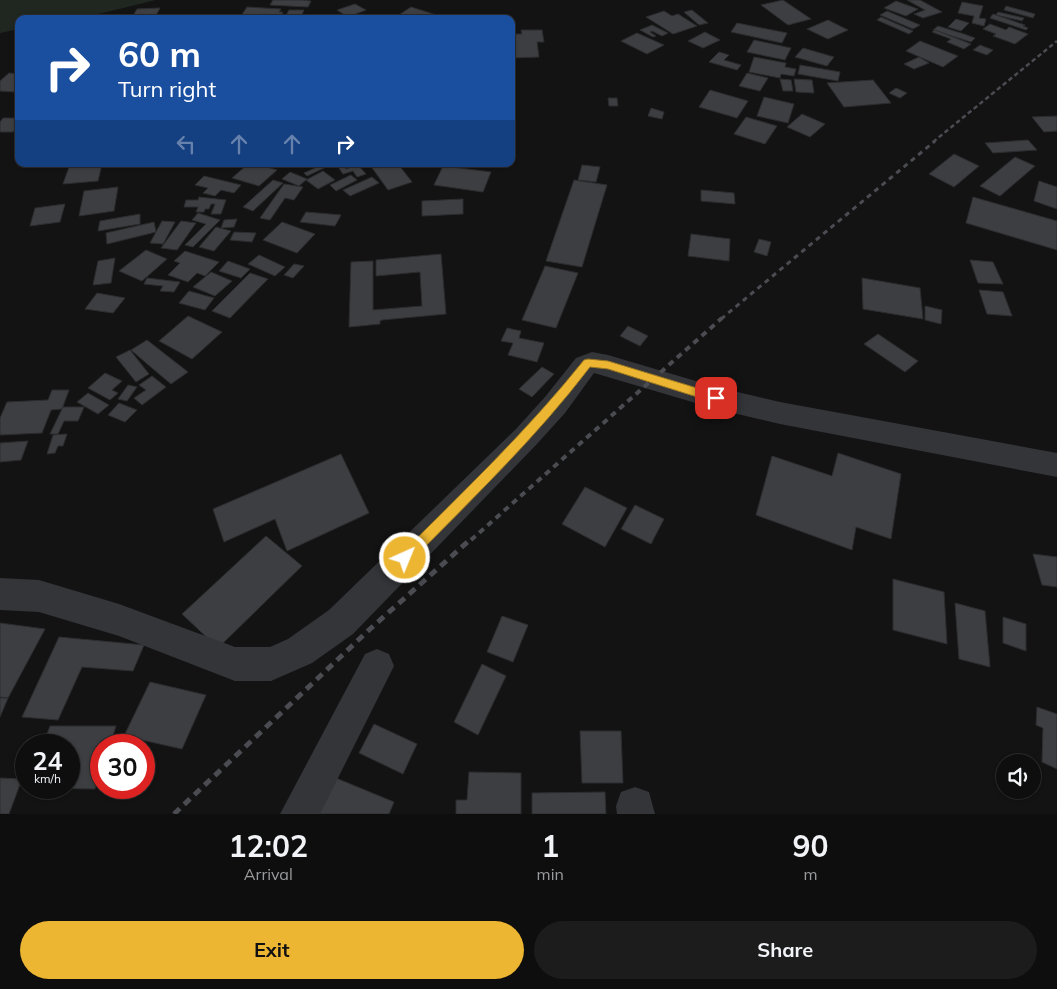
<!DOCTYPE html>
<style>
body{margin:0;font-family:Mulish,sans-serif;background:#1c1c1d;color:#f1f3f6;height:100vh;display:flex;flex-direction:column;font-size:19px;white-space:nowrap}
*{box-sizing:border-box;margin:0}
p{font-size:16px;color:#9b9c9e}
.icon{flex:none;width:28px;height:28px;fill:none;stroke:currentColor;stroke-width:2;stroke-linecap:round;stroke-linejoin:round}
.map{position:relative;height:814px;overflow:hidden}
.sheet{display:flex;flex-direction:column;background:#0e0e0f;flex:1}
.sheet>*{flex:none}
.guide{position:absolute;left:15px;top:15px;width:500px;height:152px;border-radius:10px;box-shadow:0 1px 4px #0004,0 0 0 1px #2e2e2f;background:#1a4fa0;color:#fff;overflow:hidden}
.buttons{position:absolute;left:996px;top:754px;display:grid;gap:10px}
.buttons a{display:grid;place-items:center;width:45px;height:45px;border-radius:50%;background:#0e0e0f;box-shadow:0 1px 4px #0004,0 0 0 1px #2e2e2f;font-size:25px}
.speed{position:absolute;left:15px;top:734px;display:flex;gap:10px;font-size:25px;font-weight:700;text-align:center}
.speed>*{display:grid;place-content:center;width:65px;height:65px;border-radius:50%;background:#0e0e0f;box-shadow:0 1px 4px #0004,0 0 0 1px #2e2e2f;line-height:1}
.speed small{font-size:12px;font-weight:400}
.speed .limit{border:8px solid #d22;background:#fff;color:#111}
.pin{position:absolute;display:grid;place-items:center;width:42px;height:42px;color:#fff;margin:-21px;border-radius:10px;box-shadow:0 2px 8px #0006}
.me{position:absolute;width:55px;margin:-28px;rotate:44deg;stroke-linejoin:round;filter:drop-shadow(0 0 4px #0008)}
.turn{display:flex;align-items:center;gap:18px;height:105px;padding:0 20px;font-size:22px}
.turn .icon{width:65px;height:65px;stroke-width:2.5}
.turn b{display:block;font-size:35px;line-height:42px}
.lanes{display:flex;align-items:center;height:48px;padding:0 20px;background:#0003;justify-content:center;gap:25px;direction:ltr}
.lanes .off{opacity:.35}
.eta{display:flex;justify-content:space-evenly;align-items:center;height:85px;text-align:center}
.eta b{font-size:30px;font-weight:700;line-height:35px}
.primary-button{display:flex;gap:10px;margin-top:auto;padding:10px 20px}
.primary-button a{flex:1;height:58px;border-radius:30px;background:#edb632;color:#111;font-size:20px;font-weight:700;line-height:58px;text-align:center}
.primary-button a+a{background:#1c1c1d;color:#f1f3f6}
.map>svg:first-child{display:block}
</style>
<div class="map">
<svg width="1057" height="814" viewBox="0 0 1057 814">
<rect width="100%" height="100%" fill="#131314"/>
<polygon fill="#1f2720" points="0,0 156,0 78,19 19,19 19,29 0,33"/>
<g fill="#3d3e41" stroke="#2d2d30">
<polygon points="273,0 302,0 311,1 308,7 270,5"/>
<polygon points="783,0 811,19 788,25 761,5"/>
<polygon points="907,0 920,0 942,12 923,18 914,14 925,10"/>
<polygon points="896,1 918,9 906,16 884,8"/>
<polygon points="962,2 983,6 979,18 986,19 984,26 972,23 974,16 958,13"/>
<polygon points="355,4 366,10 348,17 337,10"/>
<polygon points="1006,6 1035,14 1033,18 1004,10"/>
<polygon points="247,7 281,9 279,12 283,12 281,16 257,15 254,19 239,19"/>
<polygon points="411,7 449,19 393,19"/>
<polygon points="160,8 154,19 131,19 137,9"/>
<polygon points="289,10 304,10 300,19 293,19 285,17"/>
<polygon points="692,10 708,23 699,25 684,12"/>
<polygon points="664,11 672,16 678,14 697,26 673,34 646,17"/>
<polygon points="887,11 920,25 913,29 880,15"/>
<polygon points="998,12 1024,18 1022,21 996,15"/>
<polygon points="993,14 1025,25 1023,26 1028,28 1026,30 990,18"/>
<polygon points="881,17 913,31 909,34 877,20"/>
<polygon points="956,19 969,23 961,31 948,27"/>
<polygon points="828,20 848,30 828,39 807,29"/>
<polygon points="737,23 787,33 782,43 731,32"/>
<polygon points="990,24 1006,30 1009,27 1028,34 1015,44 993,36 996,34 983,29"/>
<polygon points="652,25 668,33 662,36 652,31 650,32 656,36 653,37 640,30"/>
<polygon points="938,26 964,34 975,38 971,42 933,30"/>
<polygon points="521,30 542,30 544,42 537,42 539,57 511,58 511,34 522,34"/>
<polygon points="935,30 971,44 964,49 947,42 951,39 932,32"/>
<polygon points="705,32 720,40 703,48 688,41"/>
<polygon points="637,33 664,45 647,54 621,41"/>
<polygon points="754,40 791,48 785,60 747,52"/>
<polygon points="920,41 958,56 943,67 906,51"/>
<polygon points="980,45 993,50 987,55 973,50"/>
<polygon points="803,48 834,57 827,66 795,57"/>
<polygon points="719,52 729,55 724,60 741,65 737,70 709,62"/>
<polygon points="754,57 786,63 785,67 796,69 794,76 781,74 780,78 749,72"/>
<polygon points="919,57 929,63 914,69 904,64"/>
<polygon points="800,65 840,72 838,81 798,74"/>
<polygon points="9,73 19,74 19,89 15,92 0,91 0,81"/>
<polygon points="747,73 768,78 760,91 739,86"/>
<polygon points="780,79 791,80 793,91 783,91"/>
<polygon points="794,79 812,80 814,93 796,92"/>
<polygon points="873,80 891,103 844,107 827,83"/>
<polygon points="896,88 907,93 900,98 889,93"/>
<polygon points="710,90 748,101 737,118 699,107"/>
<polygon points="764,97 794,104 788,123 757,116"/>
<polygon points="608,98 617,98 618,106 609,106"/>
<polygon points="651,108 664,112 662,119 648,116"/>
<polygon points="802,114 825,124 810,137 787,127"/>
<polygon points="1057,116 1057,131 1044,132 1032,117"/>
<polygon points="746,117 777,126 765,144 734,134"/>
<polygon points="3,118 19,118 19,123 13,132 0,132 0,122"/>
<polygon points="1028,140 1037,150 993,153 985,143"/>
<polygon points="954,154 979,166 954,187 929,174"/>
<polygon points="1015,157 1035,166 1000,196 980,186"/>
<polygon points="102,164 98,181 63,184 69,167"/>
<polygon points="173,164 211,164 209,167 171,166"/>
<polygon points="248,164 256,164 277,170 259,186 232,178"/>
<polygon points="315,164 322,164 326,167 307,176 304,173 315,168 312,165"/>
<polygon points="336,164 346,164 343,165 346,169 358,165 366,174 357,177 353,171 343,174"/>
<polygon points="398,164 412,182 388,190 370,165"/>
<polygon points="582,165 600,167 596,182 578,180"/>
<polygon points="443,166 491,172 483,192 434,185"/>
<polygon points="323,171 335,180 318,189 306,180"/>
<polygon points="290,172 307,179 299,186 282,179"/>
<polygon points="351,175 357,180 336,191 330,185"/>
<polygon points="204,176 241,185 234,193 221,190 215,196 203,193 208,188 195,185"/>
<polygon points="372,177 379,183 350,196 343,190"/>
<polygon points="273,180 283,183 253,211 243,207"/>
<polygon points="574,180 607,185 582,267 546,261"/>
<polygon points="1039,181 1057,187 1057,209 1034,201"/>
<polygon points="284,184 303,187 294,200 285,198 270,220 260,218"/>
<polygon points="118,187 114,211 79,216 84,191"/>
<polygon points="701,190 734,193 735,204 701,201"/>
<polygon points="199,197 226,200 221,214 211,214 215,204 211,204 209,209 205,209 204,212 196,212 198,207 184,207 186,200 198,200"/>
<polygon points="973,197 1057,221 1057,250 966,223"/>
<polygon points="463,199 463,214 422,216 422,201"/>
<polygon points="65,204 60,222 30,226 35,208"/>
<polygon points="306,212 341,215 335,226 300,222"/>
<polygon points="198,213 220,220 193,247 185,245 206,224 192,220"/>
<polygon points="140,214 140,224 98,231 100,221"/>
<polygon points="237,219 234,227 221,228 224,220"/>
<polygon points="162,221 175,222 163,244 150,243"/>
<polygon points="181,221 196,223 177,250 161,248"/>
<polygon points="154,222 156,232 107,244 106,233"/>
<polygon points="282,222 315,234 297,253 263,240"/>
<polygon points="216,227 231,231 214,251 199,247"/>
<polygon points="234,232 256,233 252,242 230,240"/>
<polygon points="691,234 730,239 729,261 688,256"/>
<polygon points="759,239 771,242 767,256 754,252"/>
<polygon points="146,250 167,259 142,281 119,271"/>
<polygon points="185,251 219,262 205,276 197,273 188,282 168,275 180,263 174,261"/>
<polygon points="441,254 446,314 382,320 380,321 380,324 349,327 351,262 373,261 373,310 422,306 420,272 376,276 376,260"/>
<polygon points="259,255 285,267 275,276 248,264"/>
<polygon points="115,258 111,283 93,285 98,261"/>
<polygon points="970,260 993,262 1003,284 978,283"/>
<polygon points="228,261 250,269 241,278 219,271"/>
<polygon points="294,264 304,266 293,278 284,275"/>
<polygon points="545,266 578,273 556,328 522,320"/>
<polygon points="211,272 232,281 215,296 193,287"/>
<polygon points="250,273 268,279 230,318 212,311"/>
<polygon points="147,278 180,282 174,292 160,291 163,286 144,284"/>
<polygon points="862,278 920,288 923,319 863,309"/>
<polygon points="979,290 1003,292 1012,316 987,314"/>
<polygon points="189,291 214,298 205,310 179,303"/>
<polygon points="97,293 125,298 113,313 85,309"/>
<polygon points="925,306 942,310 941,324 925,320"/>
<polygon points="188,316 222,332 192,359 159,341"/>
<polygon points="628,326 648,336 640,346 620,336"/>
<polygon points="507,328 521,331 519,338 544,343 537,362 508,355 513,343 501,341"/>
<polygon points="878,334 918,361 905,372 864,344"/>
<polygon points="147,340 188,372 171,384 152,368 131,350"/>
<polygon points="130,350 149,374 136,382 116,357"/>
<polygon points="542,367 554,374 532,397 519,389"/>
<polygon points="105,373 122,381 112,390 118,393 110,400 88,388"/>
<polygon points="152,376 166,387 142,405 134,398 146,390 139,385"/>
<polygon points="128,385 137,387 127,401 118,399"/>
<polygon points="52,390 69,390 62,409 51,410 42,433 0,435 0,418 7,402 48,400"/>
<polygon points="88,393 109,405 98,414 77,402"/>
<polygon points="119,403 137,410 125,422 108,415"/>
<polygon points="63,407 84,407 78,421 64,421 58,434 50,434"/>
<polygon points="67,434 63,446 58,446 55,453 47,454 53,435"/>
<polygon points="28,441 21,460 0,462 0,443"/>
<polygon points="838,453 901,474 891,539 856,527 852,550 756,515 772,456 832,476"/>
<polygon points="341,454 369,513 287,551 275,519 224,542 213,509"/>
<polygon points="585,487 627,508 605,547 562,524"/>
<polygon points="635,505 664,519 651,544 621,529"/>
<polygon points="266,536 302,566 218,648 182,614"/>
<polygon points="1033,554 1057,557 1057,587 1042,585"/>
<polygon points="893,579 944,592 947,644 893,630"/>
<polygon points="955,603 985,611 990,667 959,659"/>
<polygon points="502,616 528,625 513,662 487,652"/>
<polygon points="1003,617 1026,624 1026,651 1003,643"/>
<polygon points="0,623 45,629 8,698 0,697"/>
<polygon points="59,637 144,645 133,671 82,667 58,720 22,717"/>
<polygon points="482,664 506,676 478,735 454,722"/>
<polygon points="150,682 206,695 182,749 124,736"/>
<polygon points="0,698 8,698 0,717"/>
<polygon points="1037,707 1057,714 1057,769 1042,762 1043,728 1036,725"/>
<polygon points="374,724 417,744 403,774 359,753"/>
<polygon points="50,726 116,726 110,745 101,745 101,772 95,789 27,788 69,788 69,745 43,745"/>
<polygon points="580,731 621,731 623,783 582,783"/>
<polygon points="469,772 521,773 521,814 456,814 456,800 467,800"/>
<polygon points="331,776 394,802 389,814 313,814"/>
<polygon points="0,778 22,779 9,814 0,814"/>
<polygon points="605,792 606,814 532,814 532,793"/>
</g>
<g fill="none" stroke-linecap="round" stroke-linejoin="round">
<g fill="#343539" fill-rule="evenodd">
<polygon points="592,352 608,355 716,387 780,402 1057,453 1057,477 780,424 716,409 594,373 565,413 536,445 353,634 312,663 271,681 235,681 119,636 39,612 0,610 0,578 39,580 119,604 235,647 270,647 288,639 329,610 516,429 545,397 576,358"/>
<polygon points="377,649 389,654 394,666 320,814 280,814 365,654"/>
<polygon points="635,787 649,792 655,814 617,814 616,806 621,792"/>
</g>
<polyline stroke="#4b4c52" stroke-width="2.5" stroke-dasharray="4.5 3" stroke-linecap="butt" points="933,142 1057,41"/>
<polyline stroke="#4b4c52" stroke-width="3" stroke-dasharray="5 4.5" stroke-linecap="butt" points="721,319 935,141"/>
<polyline stroke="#4b4c52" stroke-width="4" stroke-dasharray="6 5" stroke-linecap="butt" points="471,540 722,318"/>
<polyline stroke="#4b4c52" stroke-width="5" stroke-dasharray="8 6" stroke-linecap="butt" points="174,814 370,629 472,538"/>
</g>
<path fill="#edb632" stroke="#9a7620" d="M588 359 608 361 720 395 722 398 716 403 608 369 590 367C536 438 472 499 410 562L405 564 401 562 399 558 401 554C464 491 528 430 584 360Z"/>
</svg>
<div class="buttons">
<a><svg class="icon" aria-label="sound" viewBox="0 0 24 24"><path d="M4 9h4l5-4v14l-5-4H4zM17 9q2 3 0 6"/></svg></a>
</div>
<div class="speed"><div>24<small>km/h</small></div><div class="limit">30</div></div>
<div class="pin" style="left:716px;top:398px;background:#d93025"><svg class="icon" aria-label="arrive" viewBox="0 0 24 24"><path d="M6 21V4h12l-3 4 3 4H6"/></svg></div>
<svg class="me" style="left:405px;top:558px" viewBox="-20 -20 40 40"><circle r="17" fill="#edb632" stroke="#fff" stroke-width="3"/><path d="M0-11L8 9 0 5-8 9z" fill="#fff"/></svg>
<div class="guide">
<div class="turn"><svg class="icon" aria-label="right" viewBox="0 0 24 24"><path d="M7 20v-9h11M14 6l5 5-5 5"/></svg><div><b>60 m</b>Turn right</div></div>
<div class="lanes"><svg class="icon off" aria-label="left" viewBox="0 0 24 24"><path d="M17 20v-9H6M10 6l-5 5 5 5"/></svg><svg class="icon off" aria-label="ahead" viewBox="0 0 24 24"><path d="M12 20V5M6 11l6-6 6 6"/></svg><svg class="icon off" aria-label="ahead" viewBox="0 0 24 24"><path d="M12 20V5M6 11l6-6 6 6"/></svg><svg class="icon" aria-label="right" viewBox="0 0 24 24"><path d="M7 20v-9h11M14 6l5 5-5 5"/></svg></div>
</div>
</div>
<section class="sheet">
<div class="eta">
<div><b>12:02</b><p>Arrival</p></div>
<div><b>1</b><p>min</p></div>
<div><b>90</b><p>m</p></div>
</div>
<div class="primary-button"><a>Exit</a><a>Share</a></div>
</section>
